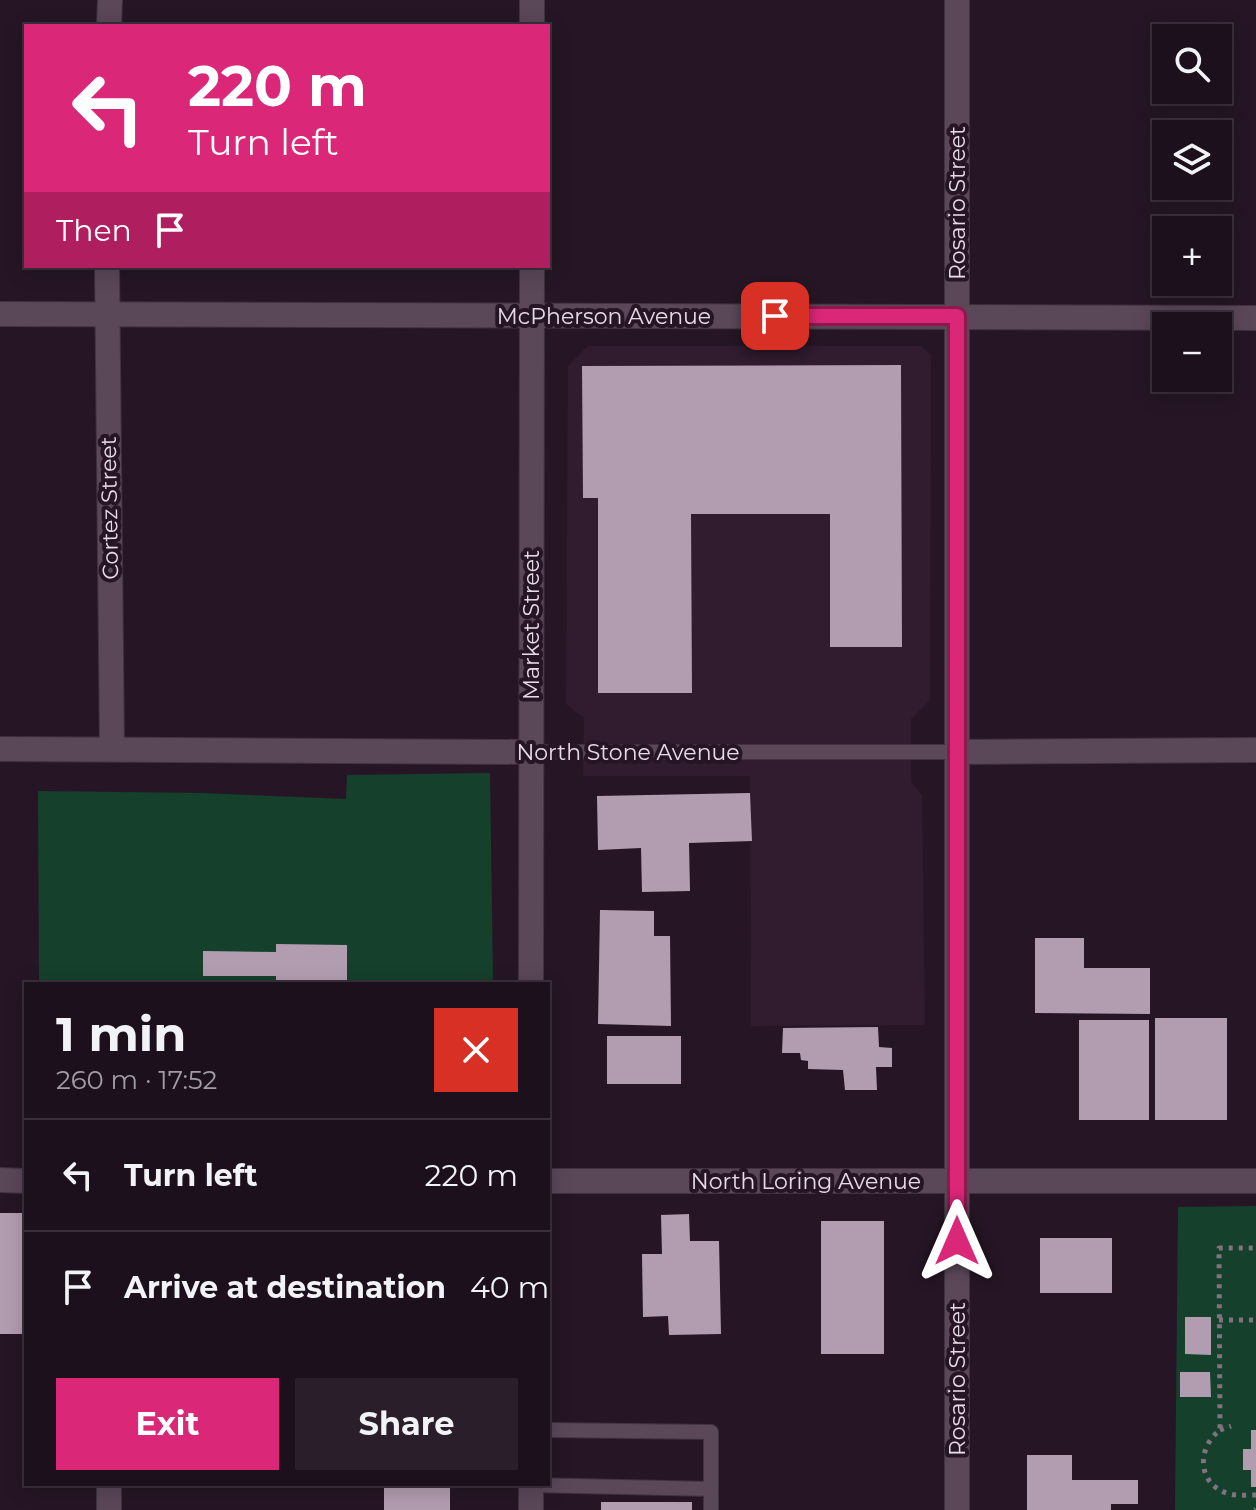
<!DOCTYPE html>
<meta charset="utf-8">
<style>
body{margin:0;font-family:Montserrat,sans-serif;background:#291e29;color:#f1f3f6;height:100vh;display:flex;flex-direction:column;font-size:30px;white-space:nowrap}
*{box-sizing:border-box;margin:0}
p{font-size:26px;color:#a09da3}
.icon{flex:none;width:44px;height:44px;fill:none;stroke:currentColor;stroke-width:2;stroke-linecap:round;stroke-linejoin:round}
.map{position:relative;flex:1;overflow:hidden}
.sheet{position:absolute;left:24px;top:982px;width:526px;height:504px;display:flex;flex-direction:column;background:#1c101c;border-radius:0px;box-shadow:0 4px 20px #0003,0 0 0 2px #3a303b}
.sheet>*{flex:none}
.guide{position:absolute;left:24px;top:24px;width:526px;height:244px;border-radius:0px;box-shadow:0 4px 20px #0003,0 0 0 2px #3a303b;background:#db2777;color:#fff;overflow:hidden}
.tools{position:absolute;left:1152px;top:24px;display:grid;gap:16px}
.tools a{display:grid;place-items:center;width:80px;height:80px;border-radius:0px;background:#1c101c;box-shadow:0 4px 20px #0003,0 0 0 2px #3a303b;font-size:40px}
.pin{position:absolute;display:grid;place-items:center;width:68px;height:68px;color:#fff;margin:-34px;border-radius:16px;box-shadow:0 4px 12px #0006}
.me{position:absolute;width:88px;margin:-44px;rotate:0deg;stroke-linejoin:round;filter:drop-shadow(0 0 6px #0008)}
.turn{display:flex;align-items:center;gap:28px;height:168px;padding:0 32px;font-size:36px}
.turn .icon{width:104px;height:104px;stroke-width:2.5}
.turn b{display:block;font-size:56px;line-height:68px}
.then{display:flex;align-items:center;height:76px;padding:0 32px;background:#0003;gap:16px;font-size:30px}
.round{display:grid;place-items:center;flex:none;width:84px;height:84px;border-radius:0px;background:#291e29}
.head{display:flex;align-items:center;justify-content:space-between;height:136px;padding:0 32px}
h1{font-size:48px;font-weight:700;line-height:60px}
.primary-button{display:flex;gap:16px;margin-top:auto;padding:16px 32px}
.primary-button a{flex:1;height:92px;border-radius:0px;background:#db2777;color:#fff;font-size:32px;font-weight:700;line-height:92px;text-align:center}
.primary-button a+a{background:#291e29;color:#f1f3f6}
ul{padding:0;list-style:none}
li{display:flex;align-items:center;gap:24px;height:112px;padding:0 32px;border-top:2px solid #3a303b}
li div{flex:1}
li b{display:block;font-size:30px}
li em{font-style:normal}
.map>svg:first-child{display:block}
</style>
<div class="map">
<svg width="1256" height="1510" viewBox="0 0 1256 1510">
<rect width="100%" height="100%" fill="#261625"/>
<polygon fill="#301b2f" points="588,346 922,346 931,356 930,700 911,719 911,782 922,795 925,1025 751,1026 750,776 583,776 584,718 566,704 568,366"/>
<g fill="#15402c">
<polygon points="490,773 493,984 39,984 38,791 201,793 346,799 347,775"/>
<polygon points="1256,1206 1256,1510 1175,1510 1178,1207"/>
</g>
<g fill="#b29db0">
<polygon points="369,266 455,266 455,270 369,269"/>
<polygon points="901,365 902,647 830,647 830,514 691,514 692,693 598,693 598,498 583,498 582,366"/>
<polygon points="750,793 752,841 689,843 690,891 642,892 641,848 598,850 597,796"/>
<polygon points="600,910 654,911 654,936 670,936 671,1026 598,1024"/>
<polygon points="1035,938 1084,938 1084,968 1150,968 1150,1014 1035,1013"/>
<polygon points="276,944 347,945 347,984 276,984 276,976 203,976 203,951 276,952"/>
<rect x="1155" y="1018" width="72" height="102"/>
<rect x="1079" y="1020" width="70" height="100"/>
<polygon points="878,1027 879,1047 892,1048 892,1067 876,1067 877,1090 845,1090 843,1070 808,1069 808,1061 801,1060 800,1053 782,1053 783,1028"/>
<rect x="607" y="1036" width="74" height="48"/>
<rect x="0" y="1213" width="26" height="121"/>
<polygon points="689,1214 690,1241 719,1241 721,1334 669,1335 668,1316 643,1317 642,1254 662,1254 661,1215"/>
<rect x="821" y="1221" width="63" height="133"/>
<rect x="1040" y="1238" width="72" height="55"/>
<polygon points="1185,1317 1211,1317 1211,1355 1185,1354"/>
<polygon points="1180,1372 1210,1372 1211,1397 1180,1397"/>
<polygon points="1251,1430 1256,1430 1256,1487 1251,1487 1251,1470 1243,1470 1243,1449 1251,1449"/>
<polygon points="1027,1455 1072,1455 1072,1480 1138,1480 1138,1504 1111,1504 1111,1510 1027,1510"/>
<rect x="384" y="1484" width="66" height="26"/>
<rect x="601" y="1502" width="91" height="8"/>
</g>
<g fill="none" stroke-linecap="round" stroke-linejoin="round">
<defs>
<g id="service">
<polyline points="531,752 958,752"/>
<polyline points="548,1430 711,1432 711,1510"/>
<polyline points="531,1485 711,1489"/>
</g>
<g id="minor">
<polyline points="957,0 957,1510"/>
<polyline points="109,26 110,0"/>
<polyline points="107,266 112,749"/>
<polyline points="0,314 1256,318"/>
<polyline points="0,749 531,752"/>
<polyline points="958,752 1256,750"/>
<polyline points="0,1180 26,1181"/>
<polyline points="548,1181 1256,1181"/>
<polyline points="109,1484 109,1510"/>
</g>
<g id="tertiary">
<polyline points="532,26 532,0"/>
<polyline points="531,984 532,266"/>
<polyline points="531,1484 531,1510"/>
</g>
</defs>
<use href="#service" stroke="#3e333e" stroke-width="16"/>
<use href="#minor" stroke="#3e333e" stroke-width="26"/>
<use href="#tertiary" stroke="#3e333e" stroke-width="26"/>
<g stroke="#80737f" stroke-width="5" stroke-dasharray="4 6" stroke-linecap="butt">
<polyline points="1219,1320 1256,1320"/>
<polyline points="1220,1430 1231,1426"/>
<path d="M1256 1495C1248 1495 1238 1496 1230 1494 1197 1486 1196 1448 1220 1430L1219 1248H1256"/>
<polyline points="1255,1510 1256,1509"/>
</g>
<use href="#service" stroke="#5a4758" stroke-width="14"/>
<use href="#minor" stroke="#5a4758" stroke-width="24"/>
<use href="#tertiary" stroke="#5a4758" stroke-width="24"/>
</g>
<g fill="none" stroke-linecap="round" stroke-linejoin="round">
<defs>
<polyline id="route" points="775,316 957,316 957,1241"/>
</defs>
<use href="#route" stroke="#8e194d" stroke-width="20"/>
<use href="#route" stroke="#db2777" stroke-width="14"/>
</g>
<g text-anchor="middle" stroke-width="8" stroke-linejoin="round" paint-order="stroke">
<g font-size="22" fill="#e7dce6" stroke="#261625">
<text transform="translate(957 203) rotate(-90)" y="8">Rosario Street</text>
<text x="604" y="324">McPherson Avenue</text>
<text transform="translate(109 508) rotate(-91)" y="8">Cortez Street</text>
<text transform="translate(531 625) rotate(-90)" y="8">Market Street</text>
<text x="628" y="760">North Stone Avenue</text>
<text x="806" y="1189">North Loring Avenue</text>
<text transform="translate(957 1379) rotate(-90)" y="8">Rosario Street</text>
</g>
</g>
</svg>
<div class="tools">
<a><svg class="icon" aria-label="search" viewBox="0 0 24 24"><circle cx="10" cy="10" r="6"/><path d="M15 15l6 6"/></svg></a>
<a><svg class="icon" aria-label="layers" viewBox="0 0 24 24"><path d="M12 4l9 5-9 5-9-5zM3 14l9 5 9-5"/></svg></a>
<a>+</a>
<a>−</a>
</div>
<div class="pin" style="left:775px;top:316px;background:#d93025"><svg class="icon" aria-label="arrive" viewBox="0 0 24 24"><path d="M6 21V4h12l-3 4 3 4H6"/></svg></div>
<svg class="me" style="left:957px;top:1241px" viewBox="-20 -20 40 40"><path d="M0-17L14 15 0 8-14 15z" fill="#db2777" stroke="#fff" stroke-width="4"/></svg>
<div class="guide">
<div class="turn"><svg class="icon" aria-label="left" viewBox="0 0 24 24"><path d="M17 20v-9H6M10 6l-5 5 5 5"/></svg><div><b>220 m</b>Turn left</div></div>
<div class="then">Then<svg class="icon" aria-label="arrive" viewBox="0 0 24 24"><path d="M6 21V4h12l-3 4 3 4H6"/></svg></div>
</div>
<section class="sheet">
<div class="head"><div><h1>1 min</h1><p>260 m · 17:52</p></div><a class="round" style="background:#d93025;color:#fff"><svg class="icon" aria-label="close" viewBox="0 0 24 24"><path d="M6 6l12 12M18 6L6 18"/></svg></a></div>
<ul>
<li><svg class="icon" aria-label="left" viewBox="0 0 24 24"><path d="M17 20v-9H6M10 6l-5 5 5 5"/></svg><div><b>Turn left</b></div><em>220 m</em></li>
<li><svg class="icon" aria-label="arrive" viewBox="0 0 24 24"><path d="M6 21V4h12l-3 4 3 4H6"/></svg><div><b>Arrive at destination</b></div><em>40 m</em></li>
</ul>
<div class="primary-button"><a>Exit</a><a>Share</a></div>
</section>
</div>
